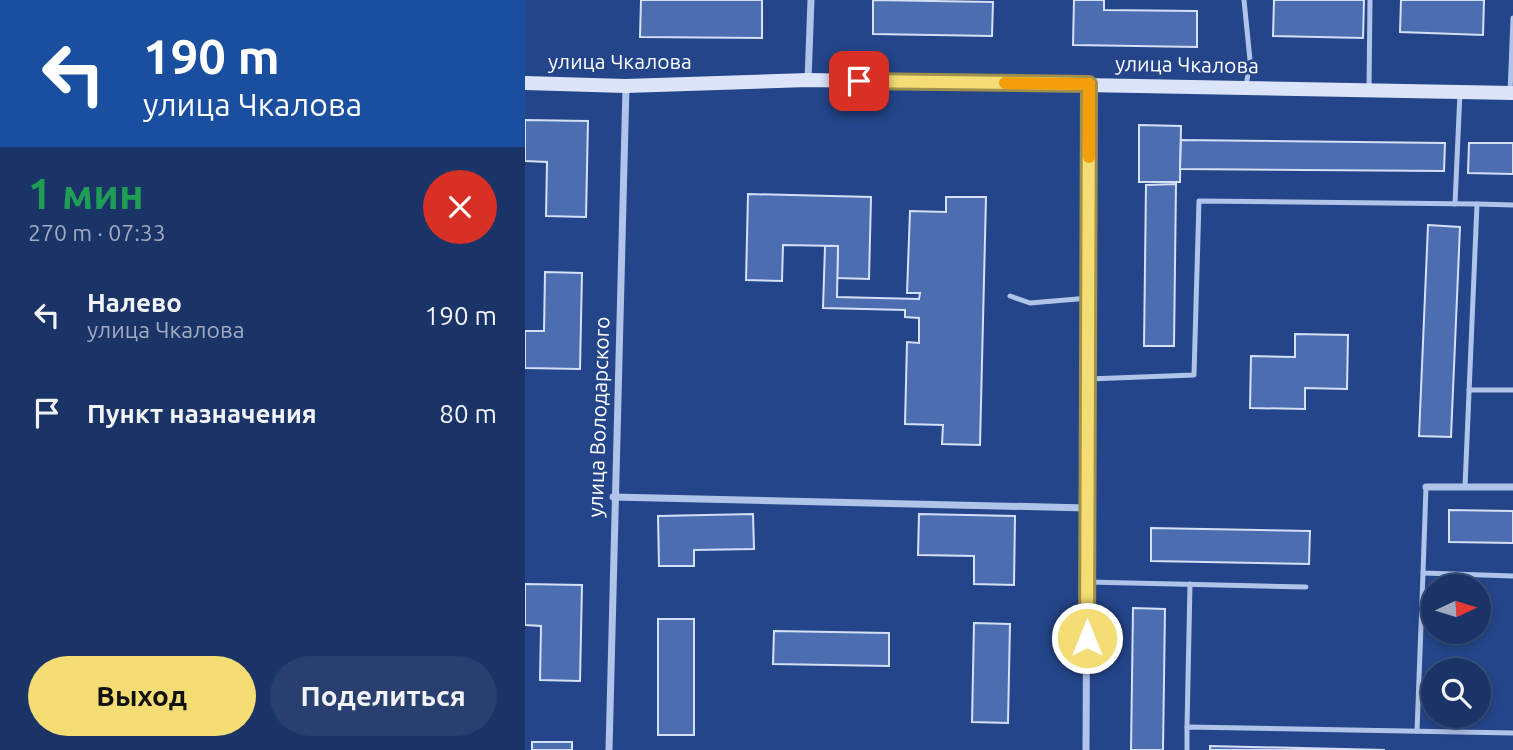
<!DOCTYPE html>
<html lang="ru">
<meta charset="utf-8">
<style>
body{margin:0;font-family:Ubuntu,sans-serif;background:#283f70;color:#f1f3f6;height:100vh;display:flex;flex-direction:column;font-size:26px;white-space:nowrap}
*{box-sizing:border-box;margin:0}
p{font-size:23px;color:#a0aac0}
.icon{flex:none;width:38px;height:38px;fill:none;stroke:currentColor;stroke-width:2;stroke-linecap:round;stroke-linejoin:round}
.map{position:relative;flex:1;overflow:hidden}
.details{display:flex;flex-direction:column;background:#1b3467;width:525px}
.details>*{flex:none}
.hud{background:#1a4fa0;color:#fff;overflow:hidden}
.needle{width:46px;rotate:86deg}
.buttons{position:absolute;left:896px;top:574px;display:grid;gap:14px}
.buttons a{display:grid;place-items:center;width:70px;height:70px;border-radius:50%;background:#1b3467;box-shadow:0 4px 10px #0003,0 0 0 2px #394f7b;font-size:35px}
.pin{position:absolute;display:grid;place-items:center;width:60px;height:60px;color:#fff;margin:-30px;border-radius:14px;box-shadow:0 4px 10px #0006}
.me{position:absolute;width:77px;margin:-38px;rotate:0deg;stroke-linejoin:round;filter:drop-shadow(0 0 5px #0008)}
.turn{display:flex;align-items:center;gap:24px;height:147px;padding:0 28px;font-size:32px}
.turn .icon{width:91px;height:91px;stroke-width:2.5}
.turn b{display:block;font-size:49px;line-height:60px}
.round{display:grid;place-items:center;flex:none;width:74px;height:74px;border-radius:37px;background:#283f70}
.headline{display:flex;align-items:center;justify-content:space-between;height:119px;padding:0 28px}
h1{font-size:42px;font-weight:700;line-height:52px;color:#1e9e55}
.action{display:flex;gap:14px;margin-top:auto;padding:14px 28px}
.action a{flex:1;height:80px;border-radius:42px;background:#f4dd74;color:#111;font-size:28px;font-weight:700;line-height:80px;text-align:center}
.action a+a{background:#283f70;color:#f1f3f6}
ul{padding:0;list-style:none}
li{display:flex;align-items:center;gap:21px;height:98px;padding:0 28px}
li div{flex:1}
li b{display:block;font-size:26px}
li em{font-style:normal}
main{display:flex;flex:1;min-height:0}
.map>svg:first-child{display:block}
</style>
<main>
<section class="details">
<div class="hud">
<div class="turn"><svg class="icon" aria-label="left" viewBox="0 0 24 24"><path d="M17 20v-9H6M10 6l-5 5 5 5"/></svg><div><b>190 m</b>улица Чкалова</div></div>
</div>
<div class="headline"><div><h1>1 мин</h1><p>270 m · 07:33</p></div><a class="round" style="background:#d93025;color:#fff"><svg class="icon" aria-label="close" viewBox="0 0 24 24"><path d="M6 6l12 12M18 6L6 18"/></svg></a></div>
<ul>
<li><svg class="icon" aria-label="left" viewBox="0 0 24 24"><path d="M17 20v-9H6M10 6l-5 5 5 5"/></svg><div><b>Налево</b><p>улица Чкалова</p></div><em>190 m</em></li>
<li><svg class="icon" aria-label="arrive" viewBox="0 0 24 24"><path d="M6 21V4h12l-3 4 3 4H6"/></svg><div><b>Пункт назначения</b></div><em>80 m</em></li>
</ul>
<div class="action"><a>Выход</a><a>Поделиться</a></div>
</section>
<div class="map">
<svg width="988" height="750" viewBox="0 0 988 750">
<rect width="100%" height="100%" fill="#244589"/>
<g fill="#4c6eb0" stroke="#d5e0f7" stroke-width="2">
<polygon points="116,0 237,0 237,38 115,37"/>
<polygon points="348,0 468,2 467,36 348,34"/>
<polygon points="549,0 579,0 579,10 672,11 672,47 548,45"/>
<polygon points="749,0 839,0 838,38 748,36"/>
<polygon points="876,0 959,0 958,35 875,32"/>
<polygon points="0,120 63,121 61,217 21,216 22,162 0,161"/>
<polygon points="614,125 656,126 655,182 614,182"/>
<polygon points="656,140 920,143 919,171 655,169"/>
<polygon points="944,143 988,143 988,174 943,173"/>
<polygon points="651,184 649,346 619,346 621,185"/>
<polygon points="223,194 346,197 344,279 312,278 313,246 258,245 257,281 221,280"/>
<polygon points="421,197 461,197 455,445 417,444 418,425 380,424 382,342 394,343 394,318 380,317 380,310 298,308 300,246 313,246 312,297 394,299 395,293 382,293 385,211 421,212"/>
<polygon points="903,225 935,227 926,437 894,436"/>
<polygon points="20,272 57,273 55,369 0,368 0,331 19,331"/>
<polygon points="770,334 823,335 822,389 780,388 780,409 725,408 726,356 770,357"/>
<polygon points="924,510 988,511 988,543 924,542"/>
<polygon points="228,514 229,549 169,550 169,566 134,566 133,516"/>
<polygon points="394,514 490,516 489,585 449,584 449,556 393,555"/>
<polygon points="626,528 785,531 784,564 626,561"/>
<polygon points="0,584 57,585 55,681 15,680 16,626 0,625"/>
<polygon points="608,608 640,609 638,750 606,750"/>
<rect x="133" y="619" width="36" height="116"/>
<polygon points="449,623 485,624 483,723 447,722"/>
<polygon points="249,631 364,633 364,666 248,664"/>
<rect x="7" y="742" width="40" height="8"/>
<polygon points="685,746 860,750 685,750"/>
</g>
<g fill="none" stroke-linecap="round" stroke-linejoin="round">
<g stroke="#b0c4e9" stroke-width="5">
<polyline points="719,0 725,60 721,87"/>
<polyline points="844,90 845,0"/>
<polyline points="985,93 988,18"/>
<polyline points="930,204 935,92"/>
<polyline points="952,204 988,205"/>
<polyline points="485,296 505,303 564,298"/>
<polyline points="563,379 669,375 674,201 952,204 940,487"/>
<polyline points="944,390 988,390"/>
<polyline points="901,487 898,573 988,576"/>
<polyline points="562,582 781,587"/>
<polyline points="662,727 665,584"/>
<polyline points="892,731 898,573"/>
<polyline points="662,750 662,727 988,733"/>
</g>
<g stroke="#b0c4e9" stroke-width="7">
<polyline points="283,80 286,0"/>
<polyline points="901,487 988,487"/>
<polyline points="88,497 562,508"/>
<polyline points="84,750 101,86"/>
<polyline points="561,750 564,85"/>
</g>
<polyline stroke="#dbe4f8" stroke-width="14" points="0,83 101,86 283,80 988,93"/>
</g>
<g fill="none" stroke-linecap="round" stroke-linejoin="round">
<defs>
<polyline id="route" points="334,81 564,84 562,638"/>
</defs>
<use href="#route" stroke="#9f904b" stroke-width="18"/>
<use href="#route" stroke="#f4dd74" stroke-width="12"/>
<polyline stroke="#f59e0b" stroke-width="12" points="480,83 564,84 564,157"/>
</g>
<g text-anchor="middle" stroke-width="5" stroke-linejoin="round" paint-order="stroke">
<g font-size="21" fill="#fff" stroke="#244589">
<text x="95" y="69">улица Чкалова</text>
<text transform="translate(662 65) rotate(1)" y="7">улица Чкалова</text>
<text transform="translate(74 417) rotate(-88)" y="7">улица Володарского</text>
</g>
</g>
</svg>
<div class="buttons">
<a><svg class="needle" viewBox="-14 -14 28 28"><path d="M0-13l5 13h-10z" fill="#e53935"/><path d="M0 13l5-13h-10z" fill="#a0aac0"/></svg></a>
<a><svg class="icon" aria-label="search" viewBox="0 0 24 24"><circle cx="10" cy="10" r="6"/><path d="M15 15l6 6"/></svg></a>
</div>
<div class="pin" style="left:334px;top:81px;background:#d93025"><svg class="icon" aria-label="arrive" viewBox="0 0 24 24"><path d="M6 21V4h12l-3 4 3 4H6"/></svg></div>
<svg class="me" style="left:562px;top:638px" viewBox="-20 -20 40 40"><circle r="17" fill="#f4dd74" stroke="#fff" stroke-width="3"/><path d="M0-11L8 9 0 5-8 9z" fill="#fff"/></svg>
</div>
</main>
